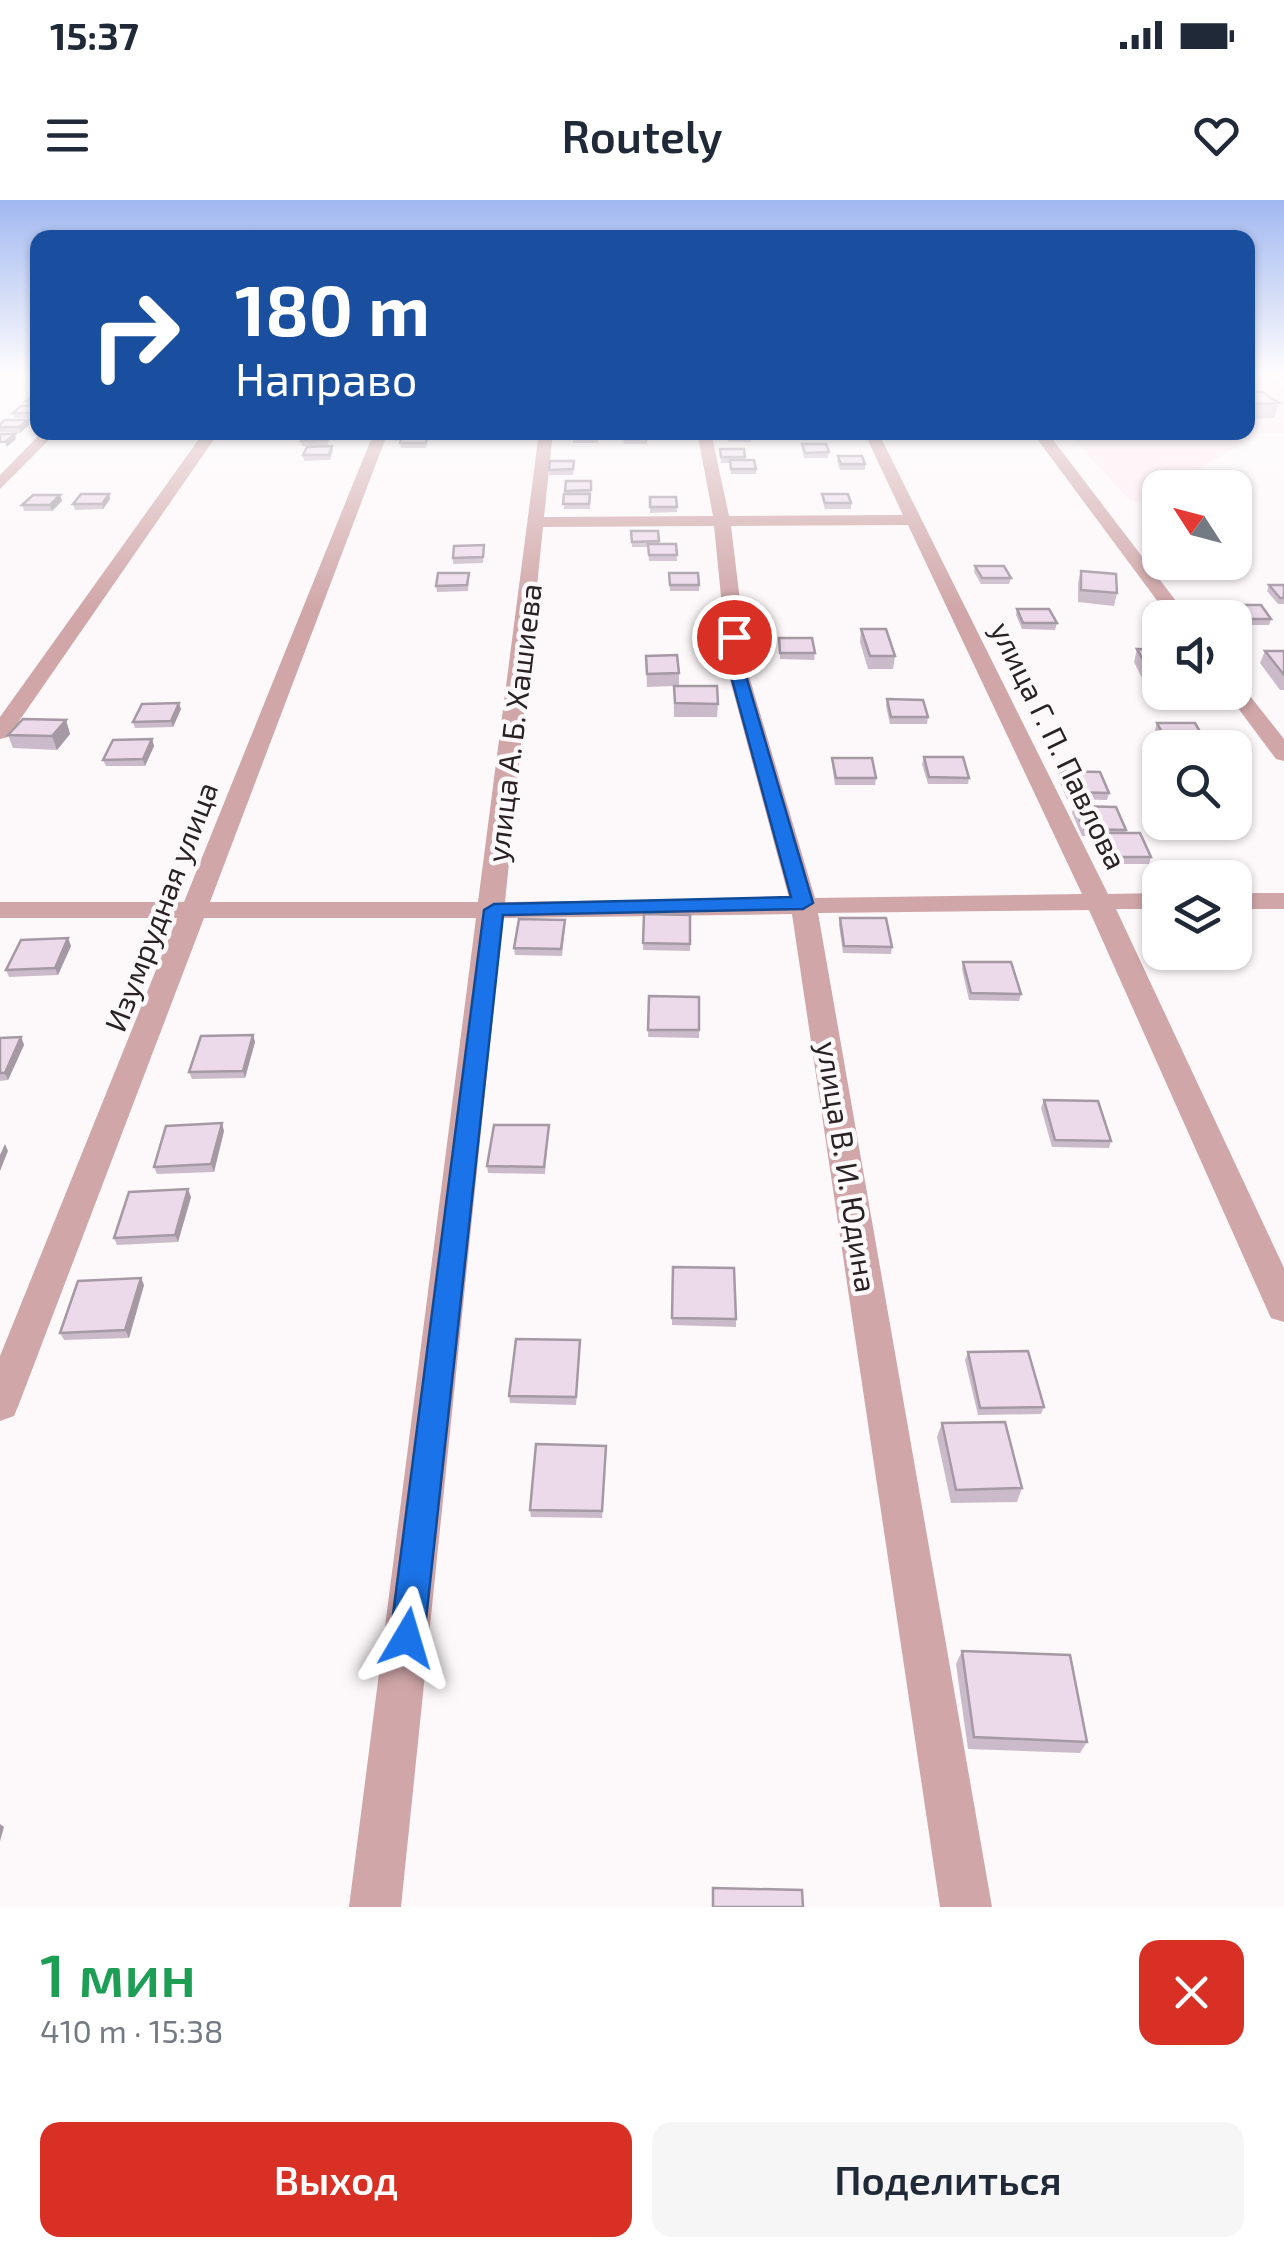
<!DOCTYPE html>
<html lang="ru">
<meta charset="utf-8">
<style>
body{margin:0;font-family:"Exo 2",sans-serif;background:#f6f6f7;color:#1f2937;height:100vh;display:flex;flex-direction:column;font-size:38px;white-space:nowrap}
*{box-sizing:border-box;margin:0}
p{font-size:32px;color:#747a83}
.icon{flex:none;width:55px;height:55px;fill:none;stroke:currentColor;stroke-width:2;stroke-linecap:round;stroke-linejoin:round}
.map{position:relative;height:1707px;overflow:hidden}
.drawer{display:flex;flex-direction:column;background:#fff;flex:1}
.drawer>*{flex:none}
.hud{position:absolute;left:30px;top:30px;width:1225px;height:210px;border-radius:20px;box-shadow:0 2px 8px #0004;background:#1a4fa0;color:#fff;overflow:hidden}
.needle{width:65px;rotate:306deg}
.fabs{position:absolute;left:1142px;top:270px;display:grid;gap:20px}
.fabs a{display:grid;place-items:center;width:110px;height:110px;border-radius:20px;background:#fff;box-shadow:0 2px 8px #0004;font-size:50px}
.pin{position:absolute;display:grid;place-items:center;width:85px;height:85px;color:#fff;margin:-42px;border:5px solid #fff;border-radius:50%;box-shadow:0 2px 10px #0007}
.me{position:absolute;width:110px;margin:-55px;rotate:7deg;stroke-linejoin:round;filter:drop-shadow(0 0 8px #0008)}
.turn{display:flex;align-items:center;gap:35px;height:210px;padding:0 40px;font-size:45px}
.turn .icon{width:130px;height:130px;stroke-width:2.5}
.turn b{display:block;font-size:70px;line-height:85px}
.round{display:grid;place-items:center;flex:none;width:105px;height:105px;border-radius:20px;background:#f6f6f7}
.summary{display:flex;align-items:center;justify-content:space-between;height:170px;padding:0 40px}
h1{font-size:60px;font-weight:600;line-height:75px;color:#1e9e55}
.action{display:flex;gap:20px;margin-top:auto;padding:20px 40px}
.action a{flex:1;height:115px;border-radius:20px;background:#d93025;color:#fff;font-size:40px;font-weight:600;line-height:115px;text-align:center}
.action a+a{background:#f6f6f7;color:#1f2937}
.status{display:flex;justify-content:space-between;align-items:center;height:70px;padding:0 50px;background:#fff;direction:ltr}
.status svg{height:28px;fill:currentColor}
header{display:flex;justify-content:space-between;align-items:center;height:130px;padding:0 40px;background:#fff;font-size:45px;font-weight:600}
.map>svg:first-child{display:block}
</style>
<div class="status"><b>15:37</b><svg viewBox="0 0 49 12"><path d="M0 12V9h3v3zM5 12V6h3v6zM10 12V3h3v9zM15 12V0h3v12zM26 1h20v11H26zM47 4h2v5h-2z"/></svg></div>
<header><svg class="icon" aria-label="menu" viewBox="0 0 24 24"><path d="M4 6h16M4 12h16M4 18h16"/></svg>Routely<svg class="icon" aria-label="heart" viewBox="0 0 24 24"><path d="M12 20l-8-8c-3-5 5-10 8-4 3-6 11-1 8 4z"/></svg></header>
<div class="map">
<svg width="1284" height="1707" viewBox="0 0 1284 1707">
<rect width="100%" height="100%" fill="#fdf8fa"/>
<polygon fill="#ffebf3" points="1248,172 1266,172 1284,186 1284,233 1260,233 1167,287 1160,288 1160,306 1129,300 1068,233 1248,232"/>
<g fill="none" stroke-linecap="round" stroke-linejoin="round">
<g fill="#d0a6a8" fill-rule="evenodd">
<polygon points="1275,172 1284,172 1284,179"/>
<polygon points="42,232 57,232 0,289 0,275"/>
<polygon points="204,232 219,232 8,537 0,539 0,517"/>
<path d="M374 232H388L210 702H478L539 232H553L544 317 713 316 697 232H711L729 316 903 315 864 232H878L1108 694 1160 693V709H1116L1284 1068V1122L1271 1118 1266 1107 1089 710 818 713 992 1707H940L792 714 503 718 401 1707H349L476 718H204L19 1204 14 1216 0 1221V1156L177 718H0V702H184ZM908 325 1082 694 815 698 749 476 731 326ZM714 326 729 476 789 698 505 702 543 327Z"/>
<polygon points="1032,232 1047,232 1189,418 1170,418"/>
<polygon points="1235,484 1242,486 1284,539 1284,561 1276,559 1226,492 1235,492"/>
<rect x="1235" y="693" width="49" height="16"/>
</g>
</g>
<g fill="#cbbbca">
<polygon points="1248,172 1254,172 1251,183 1248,183"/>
<polygon points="1248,192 1279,203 1274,218 1248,219"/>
<polygon points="38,194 38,206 28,206 26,201"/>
<polygon points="38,206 36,218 14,218 13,213"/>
<polygon points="28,220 29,225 20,233 0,232 0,224"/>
<polygon points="330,232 331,237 327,246 302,246 301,241"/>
<rect x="573" y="232" width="25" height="11"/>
<polygon points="623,232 647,232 647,244 624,244"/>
<polygon points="724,232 758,232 750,233 751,242 728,242 726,233"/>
<polygon points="428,240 426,248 401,248 400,243"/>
<polygon points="802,244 829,252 828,258 804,258 802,250"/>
<polygon points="332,246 333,252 330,260 304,261 303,255"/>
<polygon points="720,249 745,257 745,260 756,269 756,274 731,274 730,263 721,263"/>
<polygon points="838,256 865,264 865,270 840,270 837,261"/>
<polygon points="550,261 574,261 573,275 549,275"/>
<polygon points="566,281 591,281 590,309 564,309"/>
<polygon points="109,294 110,299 103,309 75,310 73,304"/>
<polygon points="822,294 851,303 851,309 825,309 822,299"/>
<polygon points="60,295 62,301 52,311 24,311 22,305"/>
<polygon points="650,297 676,297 677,312 650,313"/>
<polygon points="631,331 658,331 659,344 676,344 677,361 649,361 648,347 632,347"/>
<polygon points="484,345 483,363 453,364 453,358"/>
<polygon points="975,366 1011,378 1009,384 981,384 974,372"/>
<polygon points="1081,371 1117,393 1114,406 1078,402 1078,383"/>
<polygon points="669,373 699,385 699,391 670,391"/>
<polygon points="469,379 468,391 437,392 436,386"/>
<polygon points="1269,385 1284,385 1284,404 1278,404 1267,391"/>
<polygon points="1228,405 1271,419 1269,425 1236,425 1235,418 1231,418 1226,411"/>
<polygon points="1017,409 1057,423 1055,430 1022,429 1016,415"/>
<polygon points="861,429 895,456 893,469 868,469 860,442"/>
<polygon points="779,438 815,453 814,460 780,459"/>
<polygon points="1137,449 1160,450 1160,480 1143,480 1134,462"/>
<polygon points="1265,451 1284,451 1284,490 1280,490 1260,463"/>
<polygon points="646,456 679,473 679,486 718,504 717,517 674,517 674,486 647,487"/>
<polygon points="887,499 928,517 927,524 890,524 886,506"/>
<polygon points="181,509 173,527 135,528 133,522"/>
<polygon points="66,520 70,534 57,550 13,548 8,535"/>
<polygon points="1157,523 1206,542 1204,548 1165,548 1155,530"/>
<polygon points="152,539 154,546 145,566 106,566 103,560"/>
<polygon points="924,557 969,578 968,584 928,584 922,564"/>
<polygon points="832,558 876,578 875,585 835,585 832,564"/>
<polygon points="1060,571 1109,593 1107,600 1067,599 1058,578"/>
<polygon points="1074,606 1126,630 1125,633 1151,657 1149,664 1106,664 1096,640 1096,636 1082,636 1072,613"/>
<polygon points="644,714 690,715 690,751 643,750"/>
<polygon points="840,718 892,747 891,754 843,753 839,725"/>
<polygon points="565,727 562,756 515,755 514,748"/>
<polygon points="68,738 71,746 58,775 9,777 6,770"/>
<polygon points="963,762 1021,794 1019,801 969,800 962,769"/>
<polygon points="649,796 699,797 699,838 648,837"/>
<polygon points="253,835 255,842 245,878 192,879 189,872"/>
<polygon points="21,837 24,845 8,880 0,881 0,838"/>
<polygon points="1044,900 1111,941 1109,948 1052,947 1041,908"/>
<polygon points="549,925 545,974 488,973 487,966"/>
<polygon points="224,931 214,972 157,974 154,967"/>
<polygon points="191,997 178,1042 117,1045 114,1038"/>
<polygon points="673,1067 736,1119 736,1127 672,1125"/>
<polygon points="141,1078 144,1085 129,1138 64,1140 60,1133"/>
<polygon points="580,1147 576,1205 510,1203 509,1196"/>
<polygon points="968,1152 1044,1207 1041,1214 978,1215 965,1160"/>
<polygon points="942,1223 1022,1288 1017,1302 951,1303 937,1237"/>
<polygon points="606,1253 602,1318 531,1317 530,1310"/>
<polygon points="962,1451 1087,1542 1080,1553 968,1549 956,1464"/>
</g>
<g fill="#a599a4">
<polygon points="28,220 29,225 20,233 19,227"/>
<polygon points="15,234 16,239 7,247 5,242"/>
<polygon points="109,294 110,299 103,309 102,304"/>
<polygon points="60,295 62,301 52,311 50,305"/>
<polygon points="179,503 181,509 173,527 171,521"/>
<polygon points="66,520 70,534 57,550 52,536"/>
<polygon points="152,539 154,546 145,566 143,559"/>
<polygon points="68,738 71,746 58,775 55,768"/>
<polygon points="253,835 255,842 245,878 243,871"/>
<polygon points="21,837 24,845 8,880 5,873"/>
<polygon points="222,923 224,931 214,972 211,964"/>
<polygon points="5,944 8,951 0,971 0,955"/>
<polygon points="188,989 191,997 178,1042 175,1035"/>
<polygon points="141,1078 144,1085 129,1138 125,1130"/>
<polygon points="0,1624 4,1627 0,1641"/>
</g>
<g fill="#ecdaeb" stroke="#a599a4" stroke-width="2.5">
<polygon points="1248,192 1262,192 1279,203 1248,204"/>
<polygon points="35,194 38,194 38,201 26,201"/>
<polygon points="21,206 38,206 38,211 35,213 13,213"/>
<polygon points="5,220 28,220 19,227 0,227 0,224"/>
<polygon points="330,232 327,240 301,241 305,233"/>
<rect x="573" y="232" width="25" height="6"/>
<polygon points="623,232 647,232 647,239 624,239"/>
<polygon points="727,232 750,232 751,236 728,237"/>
<polygon points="0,234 15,234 5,242 0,242"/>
<polygon points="402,235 427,235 426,243 400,243"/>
<polygon points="802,244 826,244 829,252 805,253"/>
<polygon points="332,246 329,255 303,255 307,247"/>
<polygon points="720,249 744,249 745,257 721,257"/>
<polygon points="838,256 862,256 865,264 841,264"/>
<polygon points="730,260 754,260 756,269 731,269"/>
<polygon points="550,261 574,261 573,269 549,270"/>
<polygon points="566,281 591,281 591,290 565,291"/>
<polygon points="81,294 109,294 102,304 73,304"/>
<polygon points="564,294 590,294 589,304 563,304"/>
<polygon points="822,294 848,294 851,303 825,303"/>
<polygon points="33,295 60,295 50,305 22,305"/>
<polygon points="650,297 676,297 677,307 650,307"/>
<polygon points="631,331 658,331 659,341 632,342"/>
<polygon points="648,344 676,344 677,355 649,355"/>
<polygon points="484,345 483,357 453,358 454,346"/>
<polygon points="975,366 1004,366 1011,378 982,378"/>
<polygon points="1081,371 1116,374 1117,393 1081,390"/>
<polygon points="438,373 469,373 467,385 436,386"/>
<polygon points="669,373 698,373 699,385 670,385"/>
<polygon points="1269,385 1284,385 1284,398 1280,398"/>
<polygon points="1228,405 1261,405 1271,419 1238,419"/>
<polygon points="1017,409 1049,409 1057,423 1023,423"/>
<polygon points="861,429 886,429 895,456 870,456"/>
<polygon points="779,438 812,438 815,453 780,453"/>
<polygon points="1137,449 1160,450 1160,467 1147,467"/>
<polygon points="1265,451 1284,451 1284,475"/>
<polygon points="677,455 679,473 647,474 646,456"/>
<polygon points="674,486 717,486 718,504 675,503"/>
<polygon points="887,499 923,500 928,517 891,517"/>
<polygon points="179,503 171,521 133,522 142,504"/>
<polygon points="23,519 66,520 52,536 8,535"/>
<polygon points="1157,523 1195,523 1206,542 1167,542"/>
<polygon points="152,539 143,559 103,560 113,540"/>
<polygon points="924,557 963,557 969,578 929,577"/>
<polygon points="832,558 872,558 876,578 836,578"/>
<polygon points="1060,571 1100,572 1109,593 1069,592"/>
<polygon points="1074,606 1116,607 1126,630 1084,629"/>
<polygon points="1098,633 1140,633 1151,657 1108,657"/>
<polygon points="644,714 690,715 690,744 643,743"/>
<polygon points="840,718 886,718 892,747 844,746"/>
<polygon points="519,719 565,720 561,749 514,748"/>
<polygon points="68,738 55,768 6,770 21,740"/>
<polygon points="963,762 1011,762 1021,794 971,793"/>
<polygon points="649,796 699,797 699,830 648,830"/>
<polygon points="253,835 243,871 189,872 201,836"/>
<polygon points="21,837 5,873 0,873 0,838"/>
<polygon points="1044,900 1098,901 1111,941 1055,940"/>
<polygon points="222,923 211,964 154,967 166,926"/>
<polygon points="494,925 549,925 544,967 487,966"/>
<polygon points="188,989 175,1035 114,1038 129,992"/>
<polygon points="673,1067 734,1068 736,1119 672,1118"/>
<polygon points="141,1078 125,1130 60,1133 78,1081"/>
<polygon points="516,1139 580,1140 576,1197 509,1196"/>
<polygon points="1028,1151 1044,1207 980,1208 968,1152"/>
<polygon points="1005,1222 1022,1288 956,1290 942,1223"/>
<polygon points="536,1244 606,1246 602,1311 530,1310"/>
<polygon points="962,1451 1070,1455 1087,1542 974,1537"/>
<polygon points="713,1688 802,1690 803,1707 713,1707"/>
</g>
<linearGradient id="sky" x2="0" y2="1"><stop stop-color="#a1b8f0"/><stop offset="0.42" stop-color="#fefcfd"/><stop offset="1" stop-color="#fefcfd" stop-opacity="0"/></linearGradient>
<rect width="1284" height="411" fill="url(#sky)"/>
<polygon fill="#1a73e8" stroke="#114b97" stroke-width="2.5" points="734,433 742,437 746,476 813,703 803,709 503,715 424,1438 419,1451 407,1456 395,1451 390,1438 484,710 494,704 791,697 731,476 727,437"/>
<g text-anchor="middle" stroke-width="9" stroke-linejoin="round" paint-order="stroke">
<g font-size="30" fill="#292124" stroke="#fdf8fa">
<text transform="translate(515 523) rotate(-83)" y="10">улица А. Б. Хашиева</text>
<text transform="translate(1058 546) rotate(64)" y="10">улица Г. П. Павлова</text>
<text transform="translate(162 707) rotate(-69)" y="10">Изумрудная улица</text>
<text transform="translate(846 967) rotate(81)" y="10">улица В. И. Юдина</text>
</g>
</g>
</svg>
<div class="fabs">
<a><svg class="needle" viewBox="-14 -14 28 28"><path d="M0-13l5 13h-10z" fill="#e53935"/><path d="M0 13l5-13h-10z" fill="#747a83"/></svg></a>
<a><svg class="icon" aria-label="sound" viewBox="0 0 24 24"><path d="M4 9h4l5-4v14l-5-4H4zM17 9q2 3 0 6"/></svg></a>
<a><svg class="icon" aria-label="search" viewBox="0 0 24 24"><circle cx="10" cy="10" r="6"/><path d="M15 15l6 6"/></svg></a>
<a><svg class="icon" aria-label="layers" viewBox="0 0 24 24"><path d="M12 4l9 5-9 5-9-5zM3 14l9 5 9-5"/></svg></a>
</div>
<div class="pin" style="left:734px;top:437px;background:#d93025"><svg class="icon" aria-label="arrive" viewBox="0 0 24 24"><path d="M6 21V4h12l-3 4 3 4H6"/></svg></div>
<svg class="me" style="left:407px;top:1438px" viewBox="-20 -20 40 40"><path d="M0-17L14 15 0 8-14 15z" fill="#1a73e8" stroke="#fff" stroke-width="4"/></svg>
<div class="hud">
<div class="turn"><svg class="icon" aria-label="right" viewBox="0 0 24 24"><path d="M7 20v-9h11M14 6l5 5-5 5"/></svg><div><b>180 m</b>Направо</div></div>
</div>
</div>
<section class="drawer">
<div class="summary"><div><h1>1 мин</h1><p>410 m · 15:38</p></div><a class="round" style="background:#d93025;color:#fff"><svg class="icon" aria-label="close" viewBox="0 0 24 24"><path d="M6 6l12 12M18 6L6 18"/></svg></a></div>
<div class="action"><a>Выход</a><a>Поделиться</a></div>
</section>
